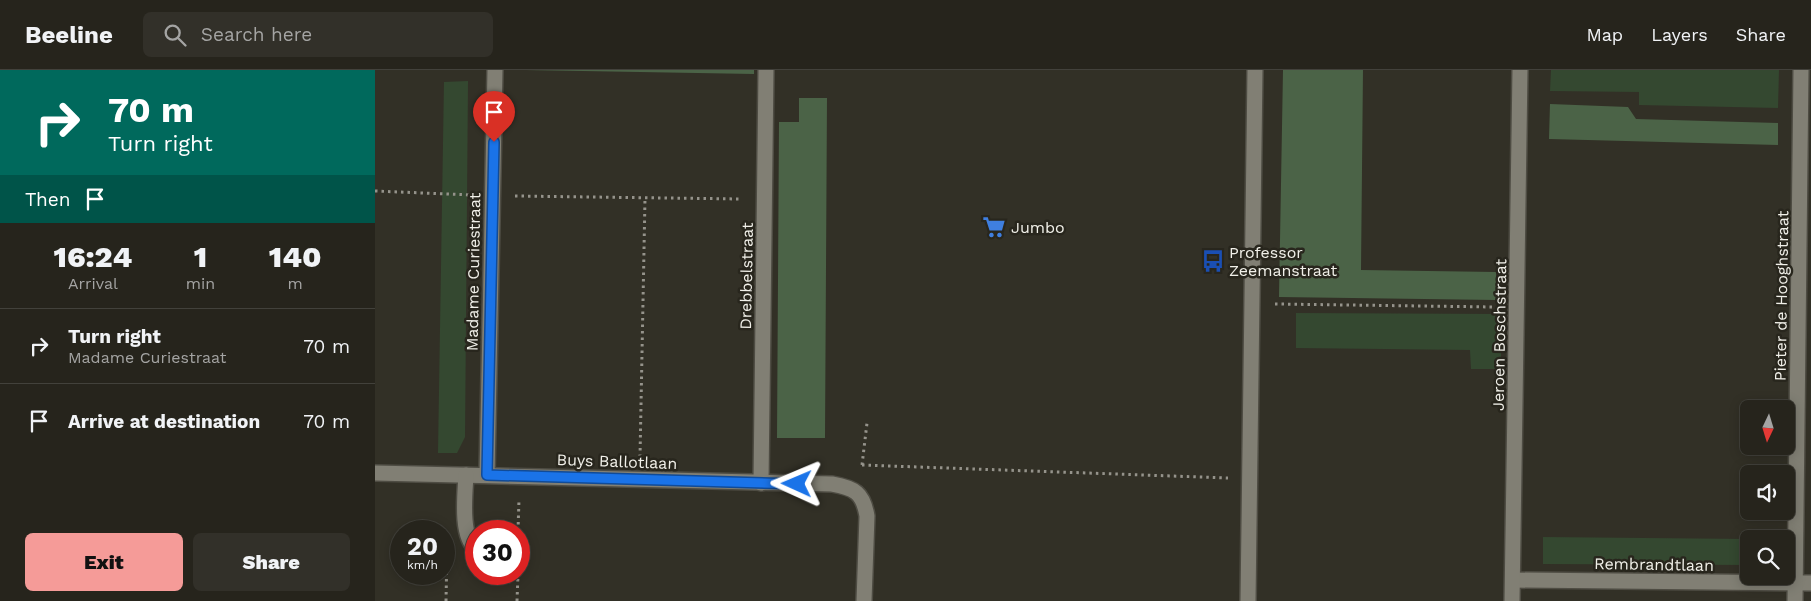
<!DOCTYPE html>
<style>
body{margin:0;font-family:"Work Sans",sans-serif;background:#323029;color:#f1f3f6;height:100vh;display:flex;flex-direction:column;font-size:19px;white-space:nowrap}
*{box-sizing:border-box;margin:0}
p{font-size:16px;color:#a4a4a3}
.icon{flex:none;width:28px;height:28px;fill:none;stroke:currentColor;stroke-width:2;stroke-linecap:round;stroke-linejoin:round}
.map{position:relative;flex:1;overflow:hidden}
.side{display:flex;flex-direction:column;background:#26241c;width:375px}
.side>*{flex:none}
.guide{background:#00695c;color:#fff;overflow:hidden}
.needle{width:32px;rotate:184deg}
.buttons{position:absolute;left:1365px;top:330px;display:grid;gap:10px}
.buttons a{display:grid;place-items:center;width:55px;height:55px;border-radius:8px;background:#26241c;box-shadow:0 2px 12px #0003,0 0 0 1px #42413b;font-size:25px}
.speed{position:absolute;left:15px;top:450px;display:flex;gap:10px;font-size:25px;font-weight:700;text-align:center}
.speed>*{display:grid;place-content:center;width:65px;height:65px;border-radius:50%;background:#26241c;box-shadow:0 2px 12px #0003,0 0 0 1px #42413b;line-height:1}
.speed small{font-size:12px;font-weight:400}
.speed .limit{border:8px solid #d22;background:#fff;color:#111}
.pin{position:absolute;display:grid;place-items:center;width:42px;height:42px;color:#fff;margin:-51px -21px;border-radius:50% 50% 50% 0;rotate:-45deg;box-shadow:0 0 5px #0007}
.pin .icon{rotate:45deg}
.me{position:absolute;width:55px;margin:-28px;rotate:271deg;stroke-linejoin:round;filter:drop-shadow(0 0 4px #0008)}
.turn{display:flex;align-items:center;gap:18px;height:105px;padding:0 25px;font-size:22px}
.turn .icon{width:65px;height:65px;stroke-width:2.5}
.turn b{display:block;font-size:35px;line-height:42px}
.then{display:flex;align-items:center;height:48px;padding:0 25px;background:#0003;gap:10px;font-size:19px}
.eta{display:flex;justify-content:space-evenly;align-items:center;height:85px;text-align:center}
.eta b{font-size:30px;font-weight:800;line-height:35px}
.button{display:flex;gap:10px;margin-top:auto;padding:10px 25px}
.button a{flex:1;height:58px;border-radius:8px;background:#f59b98;color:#111;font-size:20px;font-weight:800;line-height:58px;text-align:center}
.button a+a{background:#323029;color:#f1f3f6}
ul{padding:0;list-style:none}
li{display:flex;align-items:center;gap:15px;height:75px;padding:0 25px;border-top:1px solid #42413b}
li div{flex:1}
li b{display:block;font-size:19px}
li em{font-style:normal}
header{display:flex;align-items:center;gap:30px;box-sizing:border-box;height:70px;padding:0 25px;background:#26241c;border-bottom:1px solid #42413b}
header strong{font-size:24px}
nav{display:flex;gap:28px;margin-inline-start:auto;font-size:18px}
.search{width:350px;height:45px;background:#323029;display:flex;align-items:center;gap:12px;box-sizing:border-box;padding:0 18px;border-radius:8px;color:#a4a4a3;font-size:19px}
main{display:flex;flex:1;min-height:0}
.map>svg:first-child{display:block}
</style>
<header>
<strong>Beeline</strong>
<div class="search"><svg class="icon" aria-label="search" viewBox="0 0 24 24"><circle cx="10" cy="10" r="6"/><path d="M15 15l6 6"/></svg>Search here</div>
<nav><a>Map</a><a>Layers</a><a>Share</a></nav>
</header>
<main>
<section class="side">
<div class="guide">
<div class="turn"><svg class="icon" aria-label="right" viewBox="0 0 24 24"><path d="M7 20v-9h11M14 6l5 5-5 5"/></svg><div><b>70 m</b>Turn right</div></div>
<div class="then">Then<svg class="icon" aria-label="arrive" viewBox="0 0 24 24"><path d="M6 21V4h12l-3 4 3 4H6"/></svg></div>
</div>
<div class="eta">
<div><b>16:24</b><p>Arrival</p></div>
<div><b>1</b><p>min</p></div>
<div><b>140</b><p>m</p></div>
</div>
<ul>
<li><svg class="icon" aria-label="right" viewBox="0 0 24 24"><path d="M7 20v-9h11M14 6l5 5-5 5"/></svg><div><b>Turn right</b><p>Madame Curiestraat</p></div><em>70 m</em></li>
<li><svg class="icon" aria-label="arrive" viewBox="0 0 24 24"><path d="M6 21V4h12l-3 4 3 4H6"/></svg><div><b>Arrive at destination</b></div><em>70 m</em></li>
</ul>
<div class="button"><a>Exit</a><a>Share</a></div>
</section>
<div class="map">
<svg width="1436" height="531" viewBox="0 0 1436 531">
<rect width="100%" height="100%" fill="#323026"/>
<g fill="#344830">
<polygon points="1176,0 1404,0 1403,38 1264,35 1264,22 1175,21"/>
<polygon points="93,11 90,367 82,383 63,383 69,12"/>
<polygon points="921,243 1126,244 1126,299 1096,299 1095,280 921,278"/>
<polygon points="1168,467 1374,469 1374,495 1168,494"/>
</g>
<g fill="#4b6347">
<polygon points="150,0 379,0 379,4"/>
<polygon points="908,0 988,0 986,200 1121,202 1121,230 904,227"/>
<polygon points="424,28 452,28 450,368 402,368 404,52 424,52"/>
<polygon points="1175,34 1253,37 1261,49 1403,53 1403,75 1174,69"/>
</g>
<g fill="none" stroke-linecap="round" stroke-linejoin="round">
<defs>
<g id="minor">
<path d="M0 403 457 414C480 418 488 423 492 446L489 531"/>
<path d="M91 405C90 424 85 466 101 479"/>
<polyline points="112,405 120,0"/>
<polyline points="386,413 391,0"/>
<polyline points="1138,510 1436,513"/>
<polyline points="873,531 880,0"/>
<polyline points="1137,531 1145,0"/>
<polyline points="1420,531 1426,0"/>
</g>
</defs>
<use href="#minor" stroke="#4e4c43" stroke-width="18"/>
<g stroke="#95938b" stroke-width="3" stroke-dasharray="2.5 4" stroke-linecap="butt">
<polyline points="0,121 96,125"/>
<polyline points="140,126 366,129"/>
<polyline points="900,234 1119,237"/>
<polyline points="265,387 270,128"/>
<polyline points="487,395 853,408"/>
<polyline points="487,395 492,353"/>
<polyline points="143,461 144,429"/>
<polyline points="71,531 72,479"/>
<polyline points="142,531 143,504"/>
</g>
<use href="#minor" stroke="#817f74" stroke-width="15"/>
</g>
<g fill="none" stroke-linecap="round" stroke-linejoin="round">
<defs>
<polyline id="route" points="119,72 112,405 422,414"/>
</defs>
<use href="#route" stroke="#114b97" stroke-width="12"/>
<use href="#route" stroke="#1a73e8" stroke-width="9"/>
</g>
<defs>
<symbol id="supermarket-bare" viewBox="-9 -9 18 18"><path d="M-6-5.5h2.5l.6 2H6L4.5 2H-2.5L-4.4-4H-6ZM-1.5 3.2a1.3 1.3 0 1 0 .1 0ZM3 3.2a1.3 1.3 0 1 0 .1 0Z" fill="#3f7fe0" stroke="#28261d" stroke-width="2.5" paint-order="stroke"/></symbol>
<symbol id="bus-bare" viewBox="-9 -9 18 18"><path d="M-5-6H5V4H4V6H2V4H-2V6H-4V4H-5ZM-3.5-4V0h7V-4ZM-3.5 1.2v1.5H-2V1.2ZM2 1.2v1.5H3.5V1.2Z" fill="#1a4fb4" stroke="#28261d" stroke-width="2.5" paint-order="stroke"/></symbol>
</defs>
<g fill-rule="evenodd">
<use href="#supermarket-bare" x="603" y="141" width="32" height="32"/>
<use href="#bus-bare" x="822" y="175" width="32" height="32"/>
</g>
<g text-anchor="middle" stroke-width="5" stroke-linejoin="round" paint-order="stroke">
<g font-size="16" fill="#f1f0e9" stroke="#28261d" text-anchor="start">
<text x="636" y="163">Jumbo</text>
<text x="854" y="188">Professor<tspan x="854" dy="18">Zeemanstraat</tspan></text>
</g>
<g font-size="16" fill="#f1f0e9" stroke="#28261d">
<text transform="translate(98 202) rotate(-89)" y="6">Madame Curiestraat</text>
<text transform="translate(371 206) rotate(-89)" y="6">Drebbelstraat</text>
<text transform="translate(1406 226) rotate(-89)" y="6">Pieter de Hooghstraat</text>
<text transform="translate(1124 265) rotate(-89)" y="6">Jeroen Boschstraat</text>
<text transform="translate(242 391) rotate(2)" y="6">Buys Ballotlaan</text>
<text transform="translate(1279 494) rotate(1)" y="6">Rembrandtlaan</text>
</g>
</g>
</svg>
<div class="buttons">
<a><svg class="needle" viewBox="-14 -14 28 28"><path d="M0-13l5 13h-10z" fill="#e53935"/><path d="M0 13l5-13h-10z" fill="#a4a4a3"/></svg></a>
<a><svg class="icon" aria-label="sound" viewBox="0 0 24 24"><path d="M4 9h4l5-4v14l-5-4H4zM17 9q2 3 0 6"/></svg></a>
<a><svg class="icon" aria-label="search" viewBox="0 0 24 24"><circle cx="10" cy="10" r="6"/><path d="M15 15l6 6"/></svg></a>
</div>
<div class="speed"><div>20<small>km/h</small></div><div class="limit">30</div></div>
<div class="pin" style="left:119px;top:72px;background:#d93025"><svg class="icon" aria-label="arrive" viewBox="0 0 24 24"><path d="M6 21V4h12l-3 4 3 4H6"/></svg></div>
<svg class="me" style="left:422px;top:414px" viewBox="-20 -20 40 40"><path d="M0-17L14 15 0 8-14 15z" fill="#1a73e8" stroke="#fff" stroke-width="4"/></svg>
</div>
</main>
